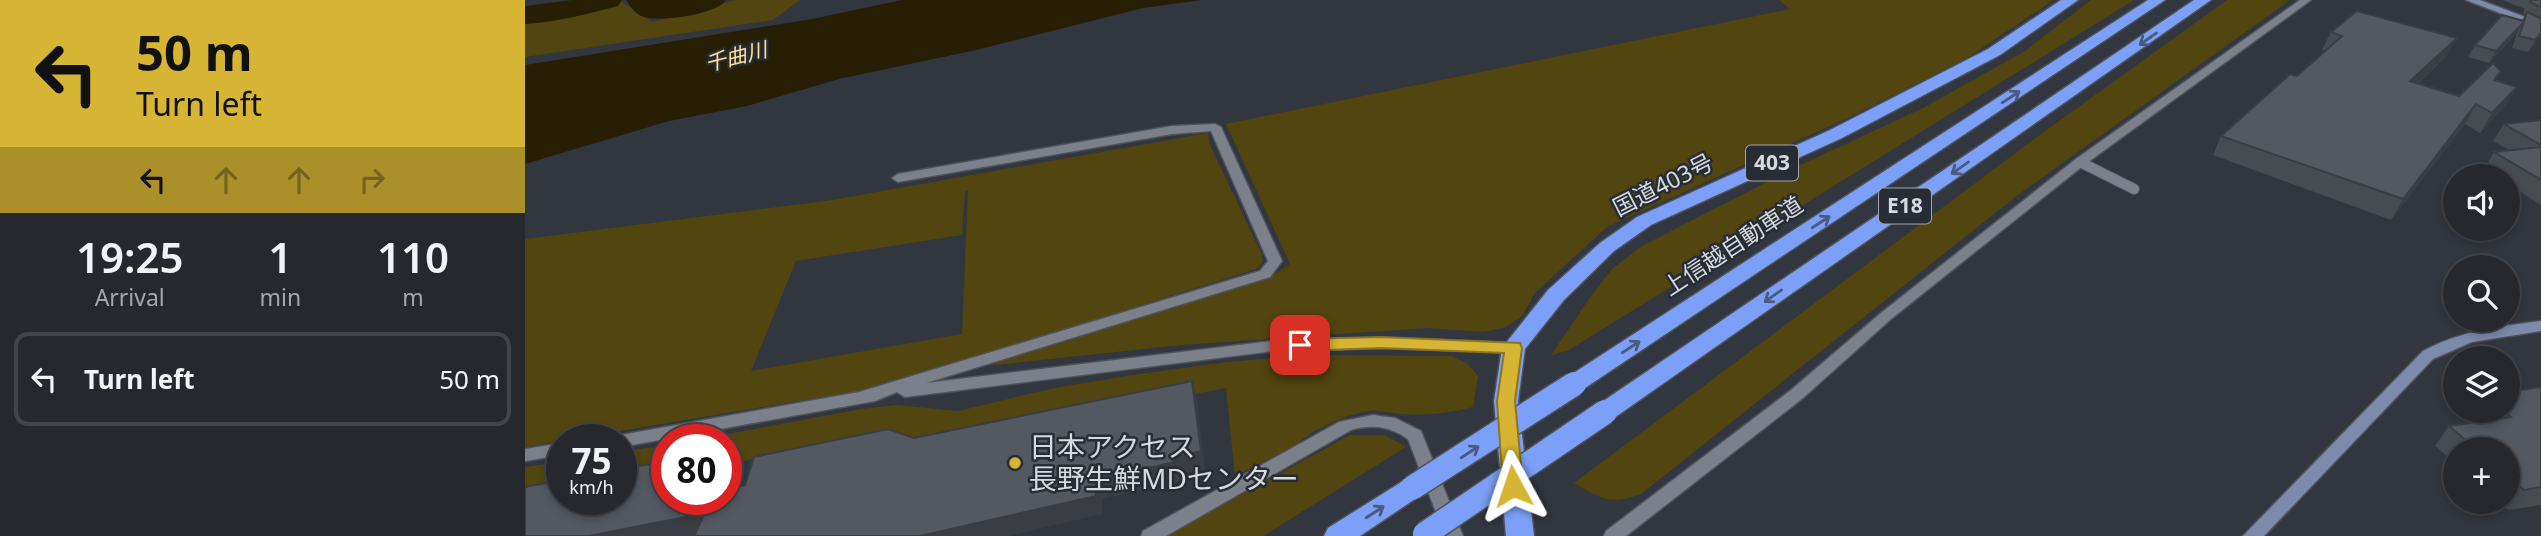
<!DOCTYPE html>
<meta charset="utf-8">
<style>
body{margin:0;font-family:"Noto Sans","Noto Sans JP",sans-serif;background:#2e3036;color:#f1f3f6;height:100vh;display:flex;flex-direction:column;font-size:26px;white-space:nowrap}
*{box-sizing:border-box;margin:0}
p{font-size:23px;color:#a4a6aa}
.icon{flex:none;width:38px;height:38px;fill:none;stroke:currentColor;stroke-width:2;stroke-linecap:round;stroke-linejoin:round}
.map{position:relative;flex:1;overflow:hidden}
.drawer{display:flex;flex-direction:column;background:#26282e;width:525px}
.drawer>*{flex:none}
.hud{background:#d6b534;color:#111;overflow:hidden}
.controls{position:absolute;left:1918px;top:164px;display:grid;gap:14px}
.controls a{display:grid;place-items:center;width:77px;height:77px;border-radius:50%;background:#26282e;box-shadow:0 4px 10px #0003,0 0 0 2px #42444a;font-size:35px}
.speed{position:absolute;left:21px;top:424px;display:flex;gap:14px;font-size:35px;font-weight:700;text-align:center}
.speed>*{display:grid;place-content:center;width:91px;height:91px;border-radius:50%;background:#26282e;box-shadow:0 4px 10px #0003,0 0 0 2px #42444a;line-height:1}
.speed small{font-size:18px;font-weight:400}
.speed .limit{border:10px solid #d22;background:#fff;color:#111}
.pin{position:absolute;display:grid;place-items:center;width:60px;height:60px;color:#fff;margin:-30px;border-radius:14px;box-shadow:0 4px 10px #0006}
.me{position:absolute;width:77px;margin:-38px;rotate:355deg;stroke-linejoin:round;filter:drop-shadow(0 0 5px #0008)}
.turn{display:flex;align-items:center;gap:24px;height:147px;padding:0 21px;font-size:32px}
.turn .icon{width:91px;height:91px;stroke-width:2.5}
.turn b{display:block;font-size:49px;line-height:60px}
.lanes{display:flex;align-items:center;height:66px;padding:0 21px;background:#0003;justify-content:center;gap:35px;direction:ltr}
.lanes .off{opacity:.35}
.eta{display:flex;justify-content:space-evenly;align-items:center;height:119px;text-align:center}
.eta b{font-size:42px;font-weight:600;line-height:49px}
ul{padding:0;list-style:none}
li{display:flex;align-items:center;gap:21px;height:94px;margin:0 14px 10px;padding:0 7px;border:4px solid #42444a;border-radius:14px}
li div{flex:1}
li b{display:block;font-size:26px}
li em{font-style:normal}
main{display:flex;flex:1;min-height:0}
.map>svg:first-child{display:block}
</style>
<main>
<section class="drawer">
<div class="hud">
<div class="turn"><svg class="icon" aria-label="left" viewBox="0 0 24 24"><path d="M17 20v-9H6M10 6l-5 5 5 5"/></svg><div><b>50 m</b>Turn left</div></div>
<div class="lanes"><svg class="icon" aria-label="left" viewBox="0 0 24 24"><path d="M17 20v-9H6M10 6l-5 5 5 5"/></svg><svg class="icon off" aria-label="ahead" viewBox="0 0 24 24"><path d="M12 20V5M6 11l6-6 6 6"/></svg><svg class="icon off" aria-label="ahead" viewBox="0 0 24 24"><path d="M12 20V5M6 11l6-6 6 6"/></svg><svg class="icon off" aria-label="right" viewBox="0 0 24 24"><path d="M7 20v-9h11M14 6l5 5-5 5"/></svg></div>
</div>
<div class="eta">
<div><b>19:25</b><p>Arrival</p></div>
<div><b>1</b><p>min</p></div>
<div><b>110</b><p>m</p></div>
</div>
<ul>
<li><svg class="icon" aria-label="left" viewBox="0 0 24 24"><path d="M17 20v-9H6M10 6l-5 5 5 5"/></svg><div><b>Turn left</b></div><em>50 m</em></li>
</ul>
</section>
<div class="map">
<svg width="2016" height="536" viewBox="0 0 2016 536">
<rect width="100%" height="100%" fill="#32363e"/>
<g fill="#53450f" fill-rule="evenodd">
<polygon points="211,0 275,0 248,20 0,57 0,20 21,18 97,2 127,22"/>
<polygon points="1254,0 1529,0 1442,58 1327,116 1082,227 1010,293 997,316 981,327 959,332 902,328 656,345 471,365 471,360 478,356 740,280 765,264 701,124 1265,9"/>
<polygon points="1566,0 1609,0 1044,350 1026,355 1066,296 1087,269 1117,246 1271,167 1398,108 1500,51"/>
<path d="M1702 0H1765L1493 195 1116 494C1085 505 1076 499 1049 483L1516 134Z"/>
<path d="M683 133 685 145 737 255 738 262 731 269 357 387 0 447V239L301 201ZM440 190H443L437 334 226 371 271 261 437 235Z"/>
<path d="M784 355 927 356 943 364 953 376 948 407C924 413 901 416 877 414 867 414 855 409 845 411 825 413 784 430 772 445L710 476 701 388 425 442 356 435 201 464V439H176L336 409 372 405 433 411 529 388 614 374 702 362Z"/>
<polygon points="825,435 860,435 881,447 738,536 641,536"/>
<polygon points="142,445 142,475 96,483 96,452"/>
<polygon points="37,462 37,494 0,501 0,467"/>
</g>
<polygon fill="#261f06" points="377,0 677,0 618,8 451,50 314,79 222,106 144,121 0,164 0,65 287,19"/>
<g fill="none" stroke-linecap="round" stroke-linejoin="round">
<g fill="#261f06" fill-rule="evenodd">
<path d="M47 0H97L93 6C62 14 32 22 0 24V6Z"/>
<path d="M101 0H201C191 15 132 23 116 16 110 13 105 6 101 0Z"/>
</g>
<defs>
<polyline id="lane" points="1555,162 1609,189"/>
<g id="street">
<polygon points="1775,0 1786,0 1559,165 1366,319 1278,398 1101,536 1079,536 1081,531 1266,390 1356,313 1551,159"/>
<polygon points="690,124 696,127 757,261 745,277 401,383 748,341 856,338 989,343 997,348 994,352 856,348 748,351 380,397 372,392 350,401 96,447 96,439 89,439 96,435 334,392 735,271 743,261 686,131 647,134 373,182 367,178 373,174 647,126"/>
<path d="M848 415 870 418 896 431 938 536H920L883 439C864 426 848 424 826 430L641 536H616L618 531 814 422Z"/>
<polygon points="37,443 37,455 0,461 0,449"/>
</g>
<g id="secondary">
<polygon points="1941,0 1955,0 2016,23 2016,29"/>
<path d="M2016 321V331L1947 342 1908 359 1739 536H1718L1898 351C1935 331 1975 326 2016 321Z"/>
</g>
<g id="highway">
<polygon points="1536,0 1553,0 1475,55 1317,138 1126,225 1089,251 1039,300 1000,349 993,401 1009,536 981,536 969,401 977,348 1023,290 1075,243 1112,217 1305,130 1463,49"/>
<polygon points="1623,0 1640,0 1057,390 1049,392 1041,390 1037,384 1041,378"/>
<polygon points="1669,0 1686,0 1089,418 1080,421 1071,418 1068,412 1071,406"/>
<polygon points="887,478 896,481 900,488 896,495 835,536 799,536 803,528 878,481"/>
</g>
</defs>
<use href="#lane" stroke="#4f5259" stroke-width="12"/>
<use href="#street" stroke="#4f5259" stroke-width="3"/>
<use href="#secondary" stroke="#4f5259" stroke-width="3"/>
<use href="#highway" stroke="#4f5259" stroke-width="3"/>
<use href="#lane" stroke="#7c808a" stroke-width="10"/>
<use href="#street" fill="#7c808a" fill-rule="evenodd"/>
<use href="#secondary" fill="#7c8aab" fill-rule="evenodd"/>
<use href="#highway" fill="#7ca0f8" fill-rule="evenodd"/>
<defs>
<g id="highway-bridge">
<polyline points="887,488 1049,384"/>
<polyline points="900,534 1080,412"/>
</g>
</defs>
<use href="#highway-bridge" stroke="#4f5259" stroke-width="27" stroke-linecap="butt"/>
<use href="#highway-bridge" stroke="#7ca0f8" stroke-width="24"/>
</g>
<g fill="#474c53">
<polygon points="1977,0 2016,0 2016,36 2003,52 1987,48 1992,33 1964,63 1943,57 1950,45 1997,20 2001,14 1998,14 2000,9"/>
<polygon points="1806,32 1922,56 1892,84 1934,96 1971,81 1992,87 1980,106 1955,133 1940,124 1866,220 1688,155 1696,136 1772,76 1800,51 1797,50"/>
<polygon points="2016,120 2016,205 1983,184 1983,177 1971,177 1959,169 1969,152 1984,150 1968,141 1979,124"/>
<polygon points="2016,387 2016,505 1983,510 1975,502 1983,502 1983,450 1930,450 1930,463 1910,446 1924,426 1953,422 1945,415 1948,411 1983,411"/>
</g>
<g fill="#3a3e44">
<polygon points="1999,22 1992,33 1964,63 1971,51"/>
<polygon points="2016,33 2016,36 2003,52 2010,40"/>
<polygon points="1932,38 1922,56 1874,100 1885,81"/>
<polygon points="1992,87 1980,106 1955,133 1967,113"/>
<polygon points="1951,104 1940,124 1866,220 1878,199"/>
<polygon points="667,381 672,399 680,469 654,475 655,481 577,499 577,514 484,536 395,536 570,480 646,458"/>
<polygon points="180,513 172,536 64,536"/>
</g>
<g fill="#535861" stroke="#3a3e44" stroke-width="2">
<polygon points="2006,0 2016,0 2016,7 2005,2"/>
<polygon points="1832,11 1932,38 1885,81 1934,96 1968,63 1976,71 1969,80 1992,87 1967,113 1951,104 1878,199 1696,136 1765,74 1772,76 1817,36 1806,32"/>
<polygon points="2002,12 2016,18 2016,33 2010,40 1994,36 1999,22 1971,51 1950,45 1977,15 1999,21"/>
<polygon points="2016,120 2016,145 1979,124"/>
<polygon points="2016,147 2016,180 1969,152"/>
<polygon points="667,381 676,451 646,458 650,462 570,480 571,496 395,536 169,536 180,513 64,536 0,536 0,487 37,480 37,499 96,499 96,469 142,461 142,499 201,499 201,488 220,485 229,457 363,429 389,438"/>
<polygon points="2016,387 2016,487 1999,490 1983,476 1983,450 1952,450 1924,426 1986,417 1979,411 1983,411 1983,392"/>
</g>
<defs><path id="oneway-shaft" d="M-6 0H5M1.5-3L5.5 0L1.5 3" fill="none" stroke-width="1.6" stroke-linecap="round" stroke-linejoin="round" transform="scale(1.75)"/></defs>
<g stroke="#4a5a82">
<use href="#oneway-shaft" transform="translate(1623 39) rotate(145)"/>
<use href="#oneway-shaft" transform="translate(1486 97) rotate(-33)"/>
<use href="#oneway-shaft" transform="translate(1435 168) rotate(145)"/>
<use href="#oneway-shaft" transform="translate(1296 222) rotate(-33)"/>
<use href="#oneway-shaft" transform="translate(1248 296) rotate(145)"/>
<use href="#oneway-shaft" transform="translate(1106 347) rotate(-33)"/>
<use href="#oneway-shaft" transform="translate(945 452) rotate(-33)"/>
<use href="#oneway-shaft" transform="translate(850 512) rotate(-33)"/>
</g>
<polygon fill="#d6b534" stroke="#8b7622" stroke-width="2" points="856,337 995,343 997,348 990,401 998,486 995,491 988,493 981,491 978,486 972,401 979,353 856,348 775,351 766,345 775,339"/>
<circle fill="#d6b534" stroke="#282c34" stroke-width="2.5" cx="490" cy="463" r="7"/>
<g text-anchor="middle" stroke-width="5" stroke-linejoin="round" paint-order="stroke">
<g font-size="21" font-style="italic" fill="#fae391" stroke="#282c34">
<text transform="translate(211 57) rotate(-14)" y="7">千曲川</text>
</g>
<g fill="#282c34" stroke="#a2a5ab" stroke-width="2">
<rect x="1221" y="145.5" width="52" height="35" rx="5"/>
<rect x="1354" y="188.5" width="52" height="35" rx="5"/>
</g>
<g font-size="21" font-weight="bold" fill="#d6d9de">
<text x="1247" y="170">403</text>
<text x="1380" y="213">E18</text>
</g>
<g font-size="23" fill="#d6d9de" stroke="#282c34">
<text transform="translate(1138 185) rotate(-27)" y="8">国道403号</text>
<text transform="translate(1208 246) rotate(-33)" y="8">上信越自動車道</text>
</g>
<g font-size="28" fill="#d6d9de" stroke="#282c34" text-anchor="start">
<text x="504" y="457">日本アクセス<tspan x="504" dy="32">長野生鮮MDセンター</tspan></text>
</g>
</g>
</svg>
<div class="controls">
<a><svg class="icon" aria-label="sound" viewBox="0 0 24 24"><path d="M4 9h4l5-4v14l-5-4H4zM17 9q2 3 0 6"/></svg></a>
<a><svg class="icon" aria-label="search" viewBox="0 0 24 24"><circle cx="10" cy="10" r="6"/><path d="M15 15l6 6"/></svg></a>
<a><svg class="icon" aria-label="layers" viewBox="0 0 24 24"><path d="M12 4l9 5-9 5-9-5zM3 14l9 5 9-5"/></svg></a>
<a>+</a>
</div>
<div class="speed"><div>75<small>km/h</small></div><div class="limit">80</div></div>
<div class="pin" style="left:775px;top:345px;background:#d93025"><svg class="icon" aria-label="arrive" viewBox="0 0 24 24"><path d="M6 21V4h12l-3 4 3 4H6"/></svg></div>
<svg class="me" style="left:988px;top:486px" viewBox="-20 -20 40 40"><path d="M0-17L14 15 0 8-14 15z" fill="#d6b534" stroke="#fff" stroke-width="4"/></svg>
</div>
</main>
